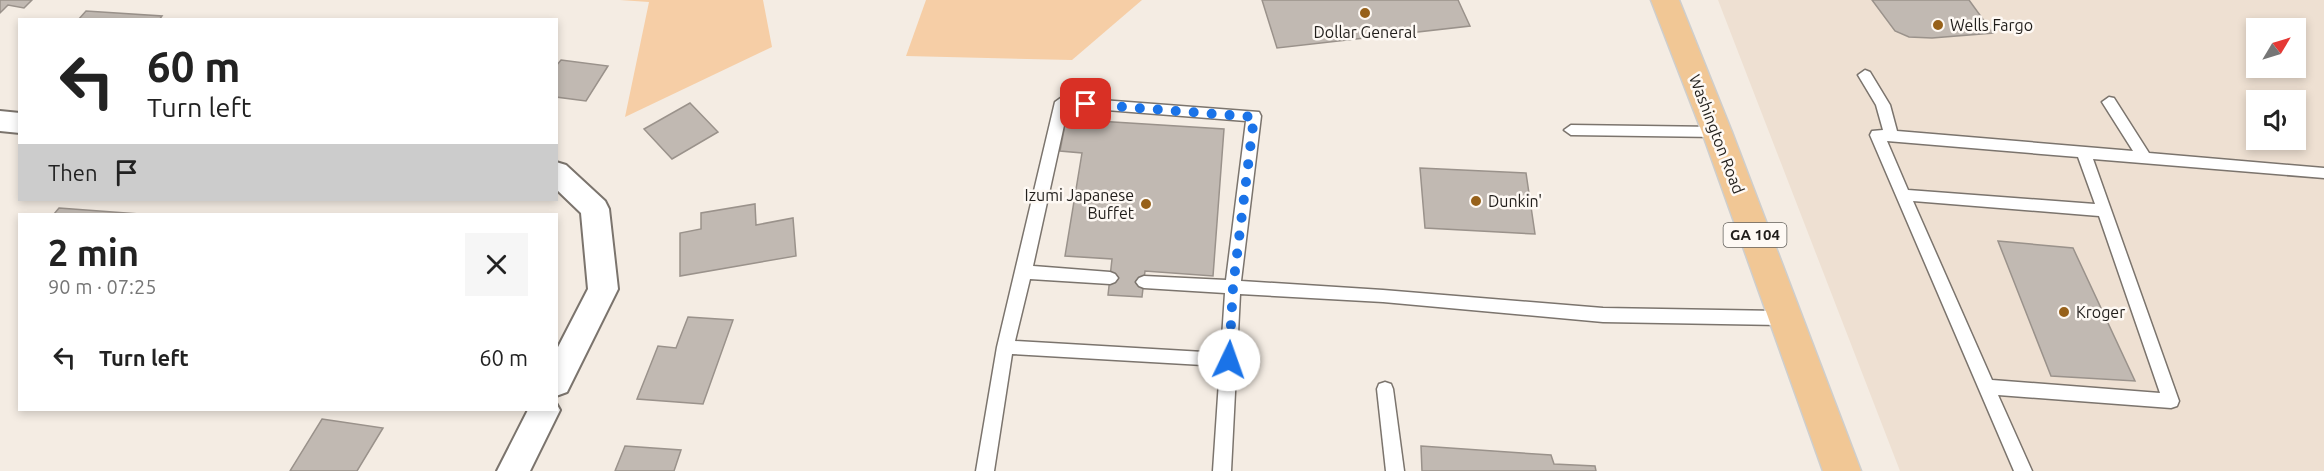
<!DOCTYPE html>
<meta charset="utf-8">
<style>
body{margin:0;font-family:Ubuntu,sans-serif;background:#f6f6f6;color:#222;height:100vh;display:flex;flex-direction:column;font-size:22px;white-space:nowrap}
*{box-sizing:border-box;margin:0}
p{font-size:20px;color:#767676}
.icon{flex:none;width:33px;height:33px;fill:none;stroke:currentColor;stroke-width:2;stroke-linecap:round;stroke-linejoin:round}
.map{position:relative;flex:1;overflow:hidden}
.drawer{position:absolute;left:18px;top:213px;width:540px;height:198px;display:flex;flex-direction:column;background:#fff;border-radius:0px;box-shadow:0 3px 9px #0003}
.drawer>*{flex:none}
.banner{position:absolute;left:18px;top:18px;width:540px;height:183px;border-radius:0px;box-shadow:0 3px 9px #0003;background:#fff;color:#222;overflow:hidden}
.needle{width:39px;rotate:52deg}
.fabs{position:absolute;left:2246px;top:18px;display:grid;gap:12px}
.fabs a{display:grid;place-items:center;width:60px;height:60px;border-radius:0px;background:#fff;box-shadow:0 3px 9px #0003;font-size:30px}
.pin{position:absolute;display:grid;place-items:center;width:51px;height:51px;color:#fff;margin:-26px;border-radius:12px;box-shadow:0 3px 9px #0006}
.me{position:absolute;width:66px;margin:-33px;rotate:3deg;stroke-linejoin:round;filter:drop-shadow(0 0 4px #0008)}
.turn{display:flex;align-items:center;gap:21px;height:126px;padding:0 30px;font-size:27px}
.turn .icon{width:78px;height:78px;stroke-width:2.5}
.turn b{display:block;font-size:42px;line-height:51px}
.then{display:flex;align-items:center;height:57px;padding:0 30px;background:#0003;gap:12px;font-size:22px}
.round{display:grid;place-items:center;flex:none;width:63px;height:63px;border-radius:0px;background:#f6f6f6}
.summary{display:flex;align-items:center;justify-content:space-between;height:102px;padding:0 30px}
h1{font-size:36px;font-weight:600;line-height:45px}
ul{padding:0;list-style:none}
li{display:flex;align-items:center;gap:18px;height:84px;padding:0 30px}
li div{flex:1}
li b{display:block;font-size:22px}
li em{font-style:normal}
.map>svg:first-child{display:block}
</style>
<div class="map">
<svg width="2324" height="471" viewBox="0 0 2324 471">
<rect width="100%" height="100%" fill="#f4ece3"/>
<path fill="#eee0d2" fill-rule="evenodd" d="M1718 0H2324V471H1900ZM2256 28H2295V68H2256ZM2256 100H2295V140H2256Z"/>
<g fill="#f6cea6">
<polygon points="620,0 763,0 772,47 625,117 649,2"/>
<polygon points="926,0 1142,0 1072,60 906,56"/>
</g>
<g fill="#c1b9b2" stroke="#9a928b" stroke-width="1.5">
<polygon points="0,0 32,0 24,8 8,5 0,13"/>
<polygon points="1262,0 1458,0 1470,26 1277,48"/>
<polygon points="1872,0 1969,0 1993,33 1932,38 1909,37 1895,31"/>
<polygon points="86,11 162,16 159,20 78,20"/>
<polygon points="561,60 608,66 586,101 556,97 556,66"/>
<polygon points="690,103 718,132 672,159 644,129"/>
<polygon points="1066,119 1224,129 1213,276 1145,271 1142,297 1108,295 1112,259 1065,256 1082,153 1060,151"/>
<polygon points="1420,168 1526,173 1535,234 1425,228"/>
<polygon points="755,204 756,225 793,218 796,256 680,276 680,233 701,229 701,213"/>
<polygon points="59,208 140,214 54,214"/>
<polygon points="1998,241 2073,248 2135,381 2051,376"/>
<polygon points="688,317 733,320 703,404 637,399 658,346 676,348"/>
<polygon points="322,419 383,428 357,471 290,471"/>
<polygon points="625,446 681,450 674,471 615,471"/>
<polygon points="1421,446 1551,455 1554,464 1595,466 1596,471 1422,471"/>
</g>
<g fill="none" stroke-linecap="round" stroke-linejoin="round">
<defs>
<g id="lane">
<path d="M1865 70 1870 72 1890 105 1897 131 2133 151 2102 102 2109 97 2114 98 2149 153 2324 168V178L2093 159 2179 401 2177 406 2171 408 1998 395 2032 471H2014L1870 135 1872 131 1883 130 1876 105 1858 75ZM1887 141 2078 157 2095 204 1908 190ZM1913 201 2099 216 2160 393 1992 380Z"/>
<path d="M1062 97 1259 112 1261 116 1241 281 1383 290 1603 308 1786 311 1792 313 1794 318 1792 323 1786 325 1603 322 1383 302 1240 294 1231 471H1213L1220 366 1012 354 994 471H976L997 347 1055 102ZM1068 107 1246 121 1226 280 1144 276 1139 278 1136 282 1139 286 1144 288 1225 293 1221 353 1015 341 1030 279 1110 284 1115 282 1118 278 1115 274 1110 272 1033 266Z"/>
<polygon points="1571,125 1717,127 1724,132 1717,137 1571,135 1564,130"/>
<polygon points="1385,382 1391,384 1393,389 1404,471 1386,471 1377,389 1379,384"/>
</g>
<g id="street">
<polygon points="0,111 20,113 20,133 0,131"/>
<polygon points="556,162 566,165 605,201 609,209 618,289 567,392 556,396 556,351 588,289 581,213 556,189"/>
<polygon points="556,403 560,410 530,471 497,471 528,410 556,410"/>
</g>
<polygon id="primary" points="1651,0 1679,0 1732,132 1861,471 1823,471 1702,132"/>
</defs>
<use href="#lane" stroke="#7b746d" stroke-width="3"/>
<use href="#street" stroke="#7b746d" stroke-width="4"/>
<use href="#primary" stroke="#cececd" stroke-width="3"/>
<use href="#lane" fill="#fff" fill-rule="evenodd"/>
<use href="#street" fill="#fff" fill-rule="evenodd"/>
<use href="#primary" fill="#f1c795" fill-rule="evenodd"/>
</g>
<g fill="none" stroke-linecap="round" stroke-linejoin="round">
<polyline stroke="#1a73e8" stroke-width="10" stroke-dasharray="0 18" points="1086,104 1254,117 1233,287 1229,360"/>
</g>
<g fill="#97611a" stroke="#fef9f4" stroke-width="2">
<circle cx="1365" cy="13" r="6"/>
<circle cx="1938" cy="25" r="6"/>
<circle cx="1476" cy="201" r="6"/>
<circle cx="1146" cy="204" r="6"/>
<circle cx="2064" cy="312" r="6"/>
</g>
<g text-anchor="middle" stroke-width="5" stroke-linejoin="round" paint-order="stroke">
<rect fill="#fef9f4" stroke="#63605c" stroke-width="1.5" x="1723.5" y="223" width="63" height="24" rx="4.5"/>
<g font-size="15" font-weight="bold" fill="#211e1b">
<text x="1755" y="240">GA 104</text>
</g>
<g font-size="16" fill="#211e1b" stroke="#fef9f4" text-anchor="start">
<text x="1950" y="31">Wells Fargo</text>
<text x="1365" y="38" text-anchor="middle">Dollar General</text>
<text x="1134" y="201" text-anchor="end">Izumi Japanese<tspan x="1134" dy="18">Buffet</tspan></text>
<text x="1488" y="207">Dunkin'</text>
<text x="2076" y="318">Kroger</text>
</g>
<g font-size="16" fill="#211e1b" stroke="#fef9f4">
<text transform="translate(1717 134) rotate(69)" y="6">Washington Road</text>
</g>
</g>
</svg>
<div class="fabs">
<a><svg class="needle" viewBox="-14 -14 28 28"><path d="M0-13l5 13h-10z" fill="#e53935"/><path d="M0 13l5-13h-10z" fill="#767676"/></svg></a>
<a><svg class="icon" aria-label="sound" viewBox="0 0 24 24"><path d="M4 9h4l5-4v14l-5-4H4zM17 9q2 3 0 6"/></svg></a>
</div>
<div class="pin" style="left:1086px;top:104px;background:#d93025"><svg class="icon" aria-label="arrive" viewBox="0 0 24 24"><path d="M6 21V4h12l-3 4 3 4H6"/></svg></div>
<svg class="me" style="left:1229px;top:360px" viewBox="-20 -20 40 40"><circle r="19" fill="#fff"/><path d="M0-13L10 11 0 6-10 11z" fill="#1a73e8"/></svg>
<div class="banner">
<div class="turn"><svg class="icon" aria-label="left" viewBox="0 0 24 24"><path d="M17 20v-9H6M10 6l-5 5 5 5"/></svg><div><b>60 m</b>Turn left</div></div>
<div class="then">Then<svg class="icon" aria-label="arrive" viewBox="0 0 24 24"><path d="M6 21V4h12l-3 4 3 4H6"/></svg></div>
</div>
<section class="drawer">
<div class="summary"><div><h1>2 min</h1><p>90 m · 07:25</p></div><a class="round"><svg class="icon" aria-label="close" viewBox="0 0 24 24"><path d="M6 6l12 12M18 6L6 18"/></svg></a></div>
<ul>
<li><svg class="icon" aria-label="left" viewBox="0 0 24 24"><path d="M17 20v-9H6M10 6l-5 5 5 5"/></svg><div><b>Turn left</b></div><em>60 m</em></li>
</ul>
</section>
</div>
